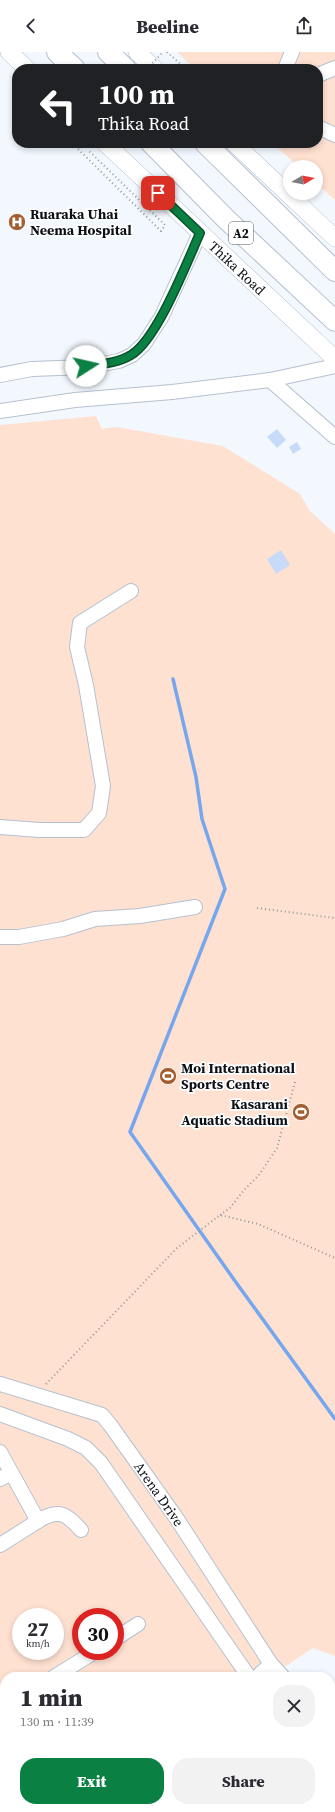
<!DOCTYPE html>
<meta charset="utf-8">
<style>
body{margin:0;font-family:"Source Serif 4",serif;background:#f2f2f3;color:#2b2b33;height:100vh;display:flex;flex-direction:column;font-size:15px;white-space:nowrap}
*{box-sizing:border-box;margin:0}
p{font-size:13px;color:#7c7c81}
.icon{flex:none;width:22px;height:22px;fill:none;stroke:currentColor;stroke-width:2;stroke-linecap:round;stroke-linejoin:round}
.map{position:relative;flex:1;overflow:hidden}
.side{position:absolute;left:0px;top:1620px;width:335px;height:140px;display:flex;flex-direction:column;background:#fff;border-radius:16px 16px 0 0;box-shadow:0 2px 6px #0003}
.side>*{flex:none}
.guide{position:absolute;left:12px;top:12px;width:311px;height:84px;border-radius:16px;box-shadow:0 2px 6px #0003;background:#202124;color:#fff;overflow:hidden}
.needle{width:26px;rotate:80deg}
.fabs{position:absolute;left:283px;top:108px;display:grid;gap:8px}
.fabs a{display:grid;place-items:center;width:40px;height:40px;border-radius:50%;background:#fff;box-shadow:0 2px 6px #0003;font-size:20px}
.speed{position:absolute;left:12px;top:1556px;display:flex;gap:8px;font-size:20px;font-weight:700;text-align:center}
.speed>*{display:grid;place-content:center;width:52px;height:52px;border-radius:50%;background:#fff;box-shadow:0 2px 6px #0003;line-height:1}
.speed small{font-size:10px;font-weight:400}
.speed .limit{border:6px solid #d22;background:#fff;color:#111}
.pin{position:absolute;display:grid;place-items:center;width:34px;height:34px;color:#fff;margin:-17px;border-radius:8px;box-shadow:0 2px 6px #0006}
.me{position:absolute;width:44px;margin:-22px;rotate:80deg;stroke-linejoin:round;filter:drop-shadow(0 0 3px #0008)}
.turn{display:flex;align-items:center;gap:14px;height:84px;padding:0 20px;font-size:18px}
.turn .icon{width:52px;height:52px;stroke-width:2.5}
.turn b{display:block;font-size:28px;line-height:34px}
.round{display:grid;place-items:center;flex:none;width:42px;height:42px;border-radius:16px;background:#f2f2f3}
.headline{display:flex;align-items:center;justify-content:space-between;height:68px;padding:0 20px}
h1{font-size:24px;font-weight:800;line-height:30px}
.button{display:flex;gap:8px;margin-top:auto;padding:8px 20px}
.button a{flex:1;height:46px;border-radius:16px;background:#0b8043;color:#fff;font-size:16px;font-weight:800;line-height:46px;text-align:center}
.button a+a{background:#f2f2f3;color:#2b2b33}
header{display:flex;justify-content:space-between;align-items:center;height:52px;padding:0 20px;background:#fff;font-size:18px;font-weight:800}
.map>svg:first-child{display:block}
</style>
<header><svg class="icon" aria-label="back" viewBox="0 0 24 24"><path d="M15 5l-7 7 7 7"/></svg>Beeline<svg class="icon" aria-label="share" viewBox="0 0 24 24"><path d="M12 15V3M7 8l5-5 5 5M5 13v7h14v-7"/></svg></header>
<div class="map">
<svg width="335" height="1760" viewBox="0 0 335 1760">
<rect width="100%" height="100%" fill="#f3f8fe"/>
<g fill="#ffe1d1" fill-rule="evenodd">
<polygon points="177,0 335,0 335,148 316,131 316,115 299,115 272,91 318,91 318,17 195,17"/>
<path d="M96 364 102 377 117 375 223 394 300 442 310 459 335 482V1604L313 1596 269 1625H5V1755H197L189 1760H0V373ZM21 1565H55V1599H21ZM81 1565H115V1599H81Z"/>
</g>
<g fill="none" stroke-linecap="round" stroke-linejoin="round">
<polyline stroke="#76a7ee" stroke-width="3.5" points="173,627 196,725 202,767 225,837 130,1080 235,1229 335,1367"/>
</g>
<g fill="#c7dbf9">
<polygon points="277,377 286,388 277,396 267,385"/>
<polygon points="297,390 301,397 293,402 289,395"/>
<polygon points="281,498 290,513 276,522 267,507"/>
</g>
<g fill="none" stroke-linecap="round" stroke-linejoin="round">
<defs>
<g id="minor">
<polyline points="285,17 292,0"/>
<polyline points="318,23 335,16"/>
<polyline points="318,75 335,83"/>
<polyline points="0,323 32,317 86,315 119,309 132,303 144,292 162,264 200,181"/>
<polyline points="270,328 335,385"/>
<polyline points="0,359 75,348 172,340 270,328 335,314"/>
<polyline points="0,775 39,778 84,778 99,761 103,734 86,633 77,595 80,571 131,539"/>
<polyline points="0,885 19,885 63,877 95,867 140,864 195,855"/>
<polyline points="0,1332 102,1363 111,1374 175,1464 271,1612 283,1625"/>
<polyline points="0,1362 68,1387 86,1396 101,1411 249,1625"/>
<path d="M0 1400 38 1469C59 1456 67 1462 81 1478"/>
<polyline points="0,1427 11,1421"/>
<polyline points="0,1493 38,1469"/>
<polyline points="115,1587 138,1572"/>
<polyline points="54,1625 96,1599"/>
<polyline points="257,1625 271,1612"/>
<polyline points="330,1650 335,1650"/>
<polyline points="0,1658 5,1655"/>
<polyline points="330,1693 335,1689"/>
<polyline points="139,1760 147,1755"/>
<polyline points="225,1760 234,1755"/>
</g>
<g id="major">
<polyline points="9,0 27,17"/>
<polyline points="137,0 155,17"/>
<polyline points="105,91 335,307"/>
<polyline points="234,91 335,186"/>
</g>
<g id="highway">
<polyline points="57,0 75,17"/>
<polyline points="108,0 126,17"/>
<polyline points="151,91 225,166 335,269"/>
<polyline points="205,91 335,219"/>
</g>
</defs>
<use href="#minor" stroke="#b5c0d1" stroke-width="16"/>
<use href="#major" stroke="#b5c0d1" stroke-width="18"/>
<use href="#highway" stroke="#b5c0d1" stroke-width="22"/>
<g stroke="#94999e" stroke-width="2" stroke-dasharray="1 3" stroke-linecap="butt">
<polyline points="167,0 186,17"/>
<polyline points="75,91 74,93 161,179 165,173 89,99"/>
<polyline points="257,856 335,866"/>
<polyline points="220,1163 230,1156 244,1138 259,1123 277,1096 295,1030"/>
<polyline points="46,1332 177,1196 220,1163 258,1172 335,1206"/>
</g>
<use href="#minor" stroke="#fff" stroke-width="14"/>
<use href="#major" stroke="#fff" stroke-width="17"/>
<use href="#highway" stroke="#fff" stroke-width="20"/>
<polyline stroke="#94999e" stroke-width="2" stroke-dasharray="1 3" stroke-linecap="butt" points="147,17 163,0"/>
</g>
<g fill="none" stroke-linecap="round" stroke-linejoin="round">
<defs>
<path id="route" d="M86 314C101 312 118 311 131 303 157 288 187 210 200 181L158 141"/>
</defs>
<use href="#route" stroke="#07532c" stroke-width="10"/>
<use href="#route" stroke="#0b8043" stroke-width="7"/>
</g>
<defs>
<symbol id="hospital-disc" viewBox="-11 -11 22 22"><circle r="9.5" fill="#a25d30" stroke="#fff"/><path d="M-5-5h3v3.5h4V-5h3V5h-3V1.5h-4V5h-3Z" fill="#fff"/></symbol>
<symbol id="stadium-disc" viewBox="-11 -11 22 22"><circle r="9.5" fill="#a25d30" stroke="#fff"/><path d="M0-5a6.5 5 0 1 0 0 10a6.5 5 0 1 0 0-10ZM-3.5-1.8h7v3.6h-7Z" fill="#fff"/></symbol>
</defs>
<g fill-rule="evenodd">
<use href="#hospital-disc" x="7" y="160" width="20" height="20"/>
<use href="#stadium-disc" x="158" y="1014" width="20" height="20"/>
<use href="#stadium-disc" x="291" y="1050" width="20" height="20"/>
</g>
<g text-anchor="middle" stroke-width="3.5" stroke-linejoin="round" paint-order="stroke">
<rect fill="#fff" stroke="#55585b" stroke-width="1" x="229" y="170" width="24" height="22" rx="3"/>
<g font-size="13" font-weight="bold" fill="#0c1015">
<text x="241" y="186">A2</text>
</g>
<g font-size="14" font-weight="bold" fill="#0c1015" stroke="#fff" text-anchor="start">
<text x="30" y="167">Ruaraka Uhai<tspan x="30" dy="16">Neema Hospital</tspan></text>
<text x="181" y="1021">Moi International<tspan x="181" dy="16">Sports Centre</tspan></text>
<text x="288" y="1057" text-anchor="end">Kasarani<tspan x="288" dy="16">Aquatic Stadium</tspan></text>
</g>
<g font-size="14" fill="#0c1015" stroke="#fff">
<text transform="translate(237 216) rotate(43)" y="5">Thika Road</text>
<text transform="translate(159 1442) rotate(55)" y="5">Arena Drive</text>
</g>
</g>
</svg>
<div class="fabs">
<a><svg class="needle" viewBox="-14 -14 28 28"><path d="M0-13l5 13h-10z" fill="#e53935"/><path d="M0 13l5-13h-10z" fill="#7c7c81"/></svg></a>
</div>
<div class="speed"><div>27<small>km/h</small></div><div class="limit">30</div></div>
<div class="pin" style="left:158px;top:141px;background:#d93025"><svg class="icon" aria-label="arrive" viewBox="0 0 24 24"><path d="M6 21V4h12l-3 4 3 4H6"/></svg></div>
<svg class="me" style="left:86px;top:314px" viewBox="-20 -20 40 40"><circle r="19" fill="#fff"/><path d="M0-13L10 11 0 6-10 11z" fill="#0b8043"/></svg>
<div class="guide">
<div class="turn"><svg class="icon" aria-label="left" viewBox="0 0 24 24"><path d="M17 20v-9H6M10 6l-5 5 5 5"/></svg><div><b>100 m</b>Thika Road</div></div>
</div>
<section class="side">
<div class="headline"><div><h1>1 min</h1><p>130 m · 11:39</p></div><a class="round"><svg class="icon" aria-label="close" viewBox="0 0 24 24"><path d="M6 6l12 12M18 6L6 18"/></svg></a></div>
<div class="button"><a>Exit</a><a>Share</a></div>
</section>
</div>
